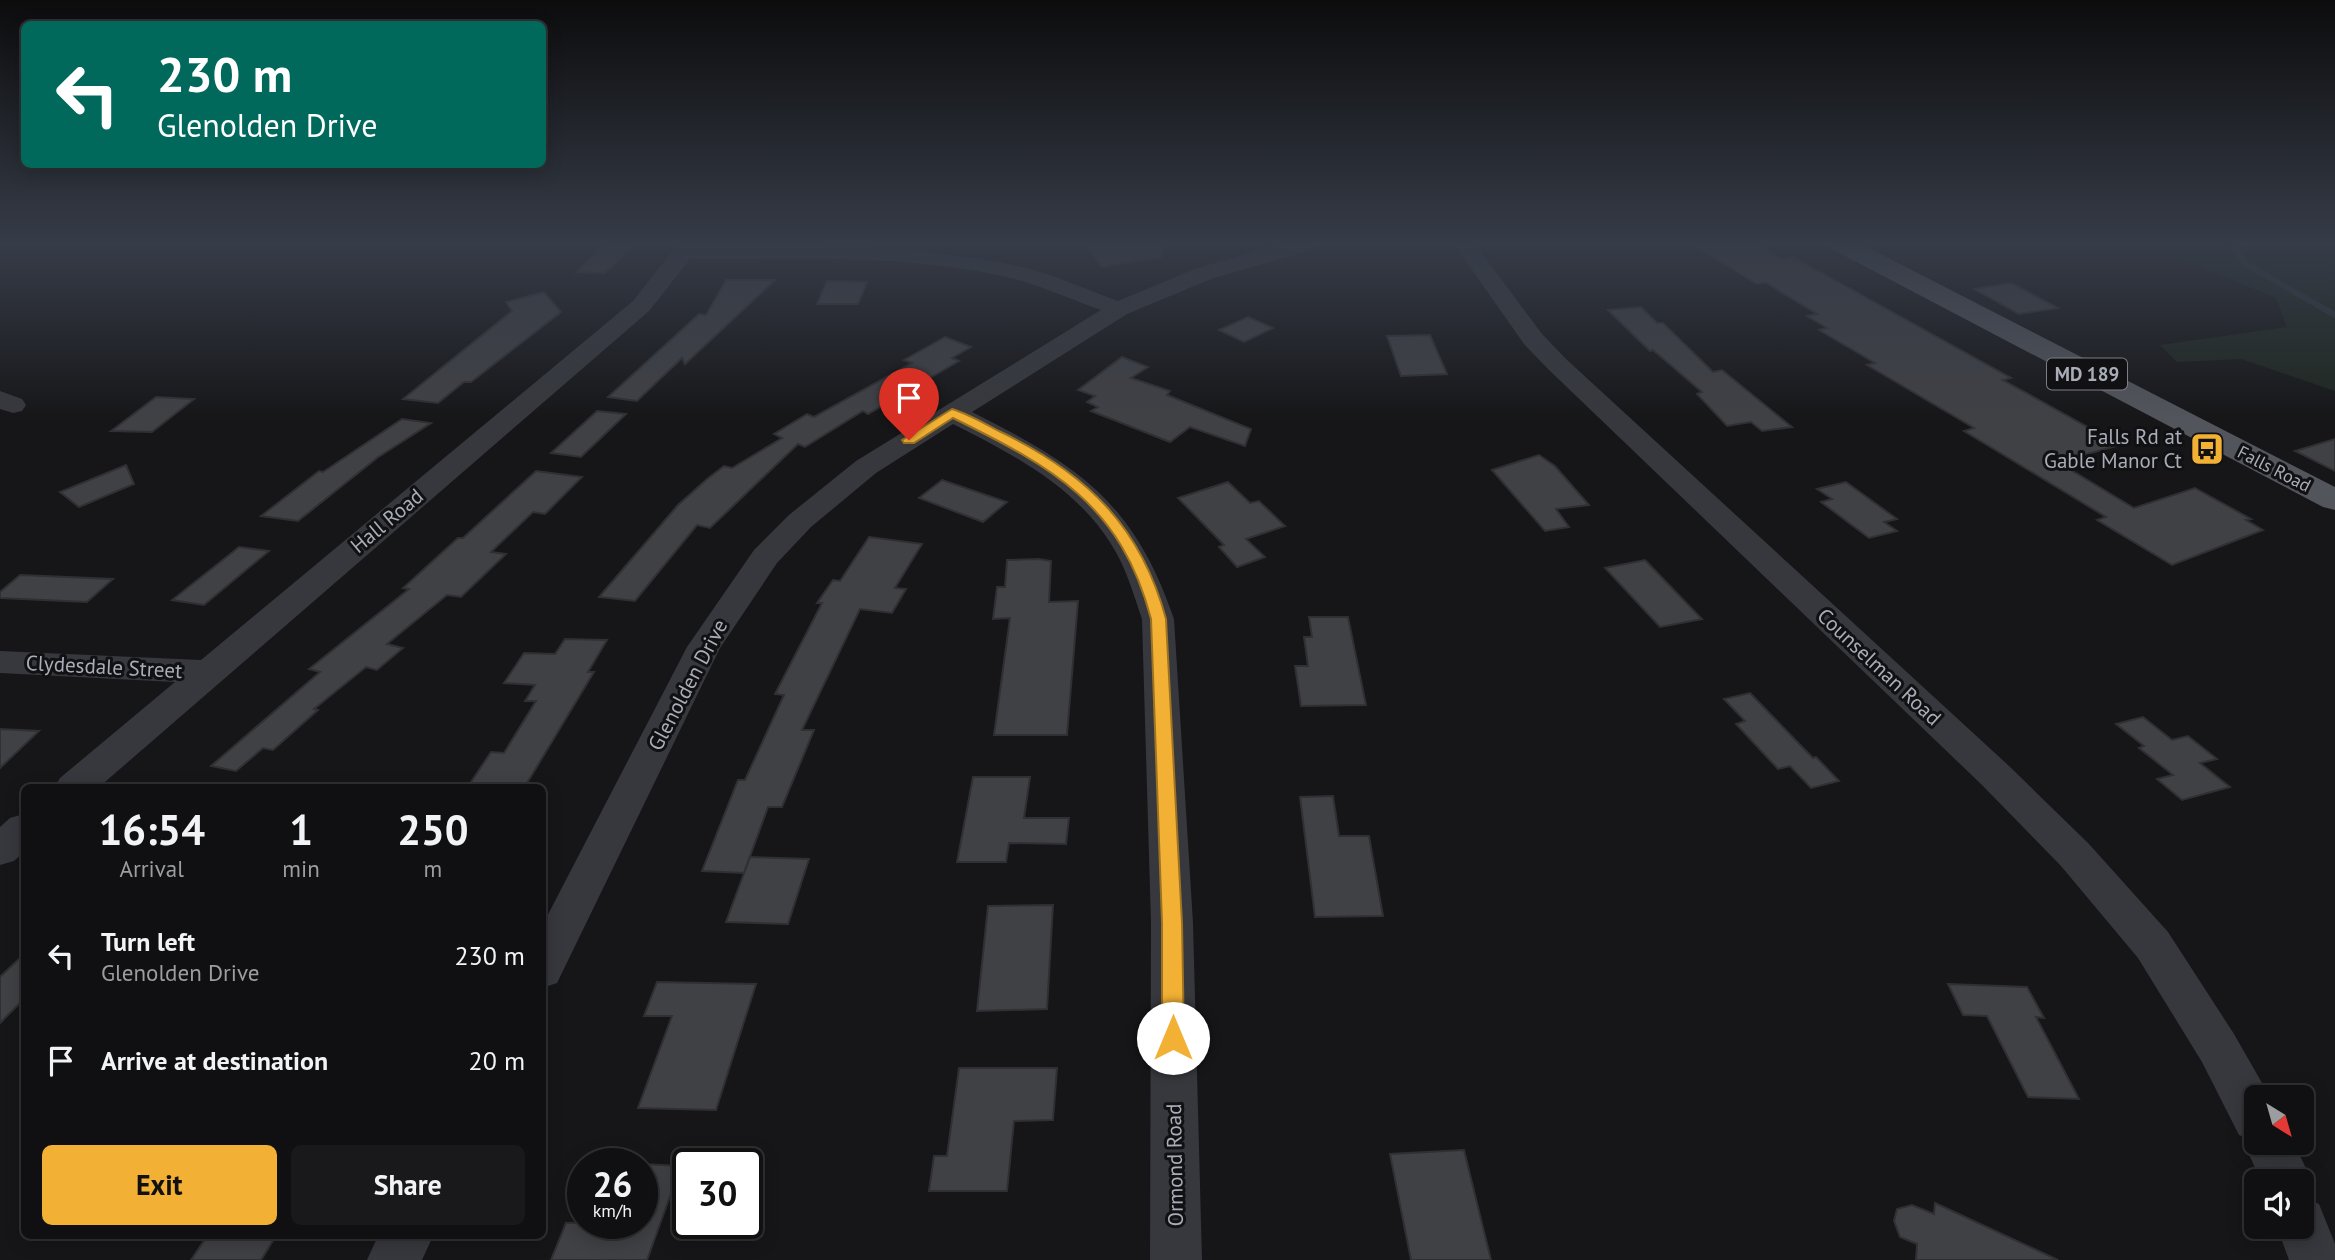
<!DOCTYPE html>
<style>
body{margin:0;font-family:"PT Sans",sans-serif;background:#19191b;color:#f1f3f6;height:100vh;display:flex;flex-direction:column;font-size:26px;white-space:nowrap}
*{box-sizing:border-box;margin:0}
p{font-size:23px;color:#9c9d9f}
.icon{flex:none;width:38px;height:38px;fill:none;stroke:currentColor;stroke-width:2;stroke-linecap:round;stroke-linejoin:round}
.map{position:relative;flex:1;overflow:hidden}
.details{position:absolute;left:21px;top:784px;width:525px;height:455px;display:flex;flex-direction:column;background:#101012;border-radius:10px;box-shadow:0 4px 18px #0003,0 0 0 2px #303032}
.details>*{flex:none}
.hud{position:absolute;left:21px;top:21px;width:525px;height:147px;border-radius:10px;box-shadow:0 4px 18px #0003,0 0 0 2px #303032;background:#00695c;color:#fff;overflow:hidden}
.needle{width:46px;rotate:143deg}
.controls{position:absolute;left:2244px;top:1085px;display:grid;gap:14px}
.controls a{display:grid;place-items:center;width:70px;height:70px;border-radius:10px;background:#101012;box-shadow:0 4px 18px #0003,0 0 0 2px #303032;font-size:35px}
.speed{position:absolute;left:567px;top:1148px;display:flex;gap:14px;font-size:35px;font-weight:700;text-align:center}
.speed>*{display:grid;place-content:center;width:91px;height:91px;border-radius:50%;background:#101012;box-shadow:0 4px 18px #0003,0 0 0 2px #303032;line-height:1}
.speed small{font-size:18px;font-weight:400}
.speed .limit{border:4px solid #111;border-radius:10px;background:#fff;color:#111}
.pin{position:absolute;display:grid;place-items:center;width:60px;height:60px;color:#fff;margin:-72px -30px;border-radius:50% 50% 50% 0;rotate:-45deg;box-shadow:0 0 7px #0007}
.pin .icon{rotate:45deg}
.me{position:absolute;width:77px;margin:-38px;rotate:0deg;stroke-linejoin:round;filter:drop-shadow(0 0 5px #0008)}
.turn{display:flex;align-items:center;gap:24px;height:147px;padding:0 21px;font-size:32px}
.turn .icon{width:91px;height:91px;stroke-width:2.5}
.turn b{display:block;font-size:49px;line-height:60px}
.eta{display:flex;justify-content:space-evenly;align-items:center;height:119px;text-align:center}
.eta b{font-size:42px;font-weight:700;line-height:49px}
.primary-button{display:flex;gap:14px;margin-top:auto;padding:14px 21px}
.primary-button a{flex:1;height:80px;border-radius:10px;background:#f2b134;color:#111;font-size:28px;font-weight:700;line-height:80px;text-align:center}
.primary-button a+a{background:#19191b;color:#f1f3f6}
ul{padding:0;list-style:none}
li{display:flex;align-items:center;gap:21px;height:105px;padding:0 21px}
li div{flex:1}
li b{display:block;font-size:26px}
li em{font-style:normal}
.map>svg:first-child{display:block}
</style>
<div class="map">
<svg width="2335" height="1260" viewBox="0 0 2335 1260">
<rect width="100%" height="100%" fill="#161618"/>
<polygon fill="#1e261f" points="2135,244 2335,244 2335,391 2241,359 2177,362 2160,345 2287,327 2276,298 2180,258"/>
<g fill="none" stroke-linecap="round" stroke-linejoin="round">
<polyline stroke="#2c353c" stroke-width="6" points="2243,244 2233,246 2246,264 2335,315"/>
</g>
<g fill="#404145" stroke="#303034" stroke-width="2">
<polygon points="605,244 635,244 605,273 576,272"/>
<polygon points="1084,244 1162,245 1163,257 1102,267"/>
<polygon points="1691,244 1759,244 1781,259 1793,257 2011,378 2003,380 2120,445 2058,462 2134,508 2195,488 2251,519 2246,520 2263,530 2172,565 2097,520 2106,517 1964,431 1974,428 1867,365 1875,363 1819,330 1827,328 1807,316 1817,314 1765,282 1757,284"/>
<polygon points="726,280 775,280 685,364 682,358 637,401 608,397 699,314 706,315"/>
<polygon points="827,281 867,282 858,304 817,304"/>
<polygon points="2011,283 2058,308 2019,314 1974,289"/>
<polygon points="544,292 561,312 471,382 464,382 438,403 403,399 512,311 506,302"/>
<polygon points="1641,307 1657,323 1663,323 1713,372 1722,370 1792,427 1762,431 1751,422 1727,426 1697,394 1702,392 1653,350 1650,351 1608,310"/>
<polygon points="1248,317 1273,328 1244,342 1219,330"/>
<polygon points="1430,335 1447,374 1401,376 1387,336"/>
<polygon points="945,337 971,347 952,358 959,361 868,414 863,411 805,447 798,444 710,528 697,525 635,601 599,597 678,505 707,479 724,466 732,468 782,438 774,434 807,414 814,417 912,363 904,360"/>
<polygon points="1122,357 1148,367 1131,378 1170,391 1167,395 1251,429 1245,446 1190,427 1170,442 1091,411 1098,407 1087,402 1095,396 1078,390"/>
<polygon points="156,397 194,399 152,432 111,431"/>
<polygon points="597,411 626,414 581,457 551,453"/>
<polygon points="402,419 431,423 377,458 298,521 261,516 319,471 323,472"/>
<polygon points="2335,439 2335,471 2295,451"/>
<polygon points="1539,455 1555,466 1589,505 1556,509 1569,527 1545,531 1492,470"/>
<polygon points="126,465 134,484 79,507 60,492"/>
<polygon points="536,471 582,477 545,514 533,512 491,552 506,554 461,597 447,595 387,644 403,648 377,670 366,667 314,709 318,710 273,750 263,748 236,771 211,766 320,672 309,669 409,589 403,588 458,538 463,538"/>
<polygon points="942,480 1007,502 983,522 919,498"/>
<polygon points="1228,482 1250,503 1259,501 1285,526 1246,539 1265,557 1237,567 1219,547 1224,545 1178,498"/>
<polygon points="1846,482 1897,519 1884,522 1897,531 1869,538 1821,502 1832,499 1817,489"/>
<polygon points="869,537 922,544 895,588 906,589 892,613 860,609 802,730 814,730 782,807 768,807 744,873 702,871 738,780 745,780 784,695 775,694 822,603 817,603 833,580 840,581"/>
<polygon points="239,547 269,551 204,605 172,600"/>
<polygon points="1039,559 1051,561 1049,602 1078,601 1067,735 994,735 1010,618 993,619 997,587 1005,587 1007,560"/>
<polygon points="1645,560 1702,619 1660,627 1605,568"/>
<polygon points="20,575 113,579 87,602 0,598 0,592"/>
<polygon points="1309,617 1348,617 1366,705 1301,706 1295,666 1308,666 1304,637 1312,637"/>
<polygon points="565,639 607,640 588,672 594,672 524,788 467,788 491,752 504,753 536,701 525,701 535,685 504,683 524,653 555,654"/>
<polygon points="1750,693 1813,758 1816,757 1839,781 1811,788 1790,766 1778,769 1736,724 1745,721 1724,699"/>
<polygon points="2143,717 2172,740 2188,736 2217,759 2200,763 2230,787 2182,800 2157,779 2173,775 2139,748 2144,746 2116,724"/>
<polygon points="0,729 39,731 0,768"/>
<polygon points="973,777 1030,777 1024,818 1069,818 1066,844 1009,843 1006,862 957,862"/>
<polygon points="1333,796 1339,836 1369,836 1383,916 1315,917 1300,797"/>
<polygon points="750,857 809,859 788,924 726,922"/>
<polygon points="1053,905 1047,1009 977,1011 988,906"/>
<polygon points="24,954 24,999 0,1023 0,977"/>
<polygon points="657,982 756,984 716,1110 638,1108 672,1016 644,1016"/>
<polygon points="1948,984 2027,987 2044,1018 2036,1017 2079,1099 2028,1097 1987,1016 1963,1015"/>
<polygon points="959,1068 1057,1068 1053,1120 1014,1121 1007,1191 929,1191 934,1156 947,1156"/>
<polygon points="1464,1150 1491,1260 1411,1260 1390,1154"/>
<polygon points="642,1164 681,1166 647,1260 551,1260 566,1223 642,1223"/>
<polygon points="1935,1203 2058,1260 1916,1260 1917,1244 1900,1237 1894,1221 1897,1209 1912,1205 1934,1214"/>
<polygon points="207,1236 276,1236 261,1260 191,1260"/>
</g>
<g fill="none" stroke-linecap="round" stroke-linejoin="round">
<g fill="#37383d" fill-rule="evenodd">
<path d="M678 244C787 244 913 243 1022 267 1055 275 1087 290 1118 301L1195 269 1281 244H1316L1314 249 1211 279 1127 314 972 412C1079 466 1134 502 1174 619L1193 923 1202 1260H1150L1151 923 1142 619C1133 593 1126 567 1111 544 1075 486 1012 454 953 424L876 473 811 527 777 563 720 648 557 983 542 988V926L687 647 754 550 789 515 856 461 1101 310C1073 300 1044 287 1015 279 910 253 798 260 690 259L649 311 98 788H54L60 778 175 682 0 673V651L201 660 633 301Z"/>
<polygon points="1454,244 1475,244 1542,334 1566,359 2008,765 2089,844 2168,932 2234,1034 2270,1097 2256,1097 2256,1143 2294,1143 2312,1181 2305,1198 2319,1204 2335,1244 2335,1260 2289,1260 2277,1227 2301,1227 2301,1181 2261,1181 2244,1143 2246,1138 2239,1135 2202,1062 2138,958 2061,866 1982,785 1548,369 1524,344"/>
<polygon points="0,391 22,399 26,405 22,411 13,413 0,409"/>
<polygon points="24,814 24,852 14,861 0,865 0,827 10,818"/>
<polygon points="378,1236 433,1236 422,1260 367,1260"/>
</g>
<polygon fill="#53555c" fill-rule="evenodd" points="1829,244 1861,244 2335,487 2335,510 2323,507 1832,249"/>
</g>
<linearGradient id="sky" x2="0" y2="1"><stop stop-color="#0c0c0d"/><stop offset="0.58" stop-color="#363c48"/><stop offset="1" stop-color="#363c48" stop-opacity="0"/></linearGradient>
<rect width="2335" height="421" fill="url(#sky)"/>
<path fill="#f2b134" stroke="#9d7322" stroke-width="2" d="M952 409C969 414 985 424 1001 432 1086 473 1141 526 1166 619L1182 923 1184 1038 1181 1045 1173 1048 1166 1045 1162 1038V923L1151 619C1121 504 1052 467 953 418L914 443H904L902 440Z"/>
<defs>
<symbol id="bus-square" viewBox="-11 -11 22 22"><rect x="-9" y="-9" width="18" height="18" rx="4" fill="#f2b134" stroke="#111113"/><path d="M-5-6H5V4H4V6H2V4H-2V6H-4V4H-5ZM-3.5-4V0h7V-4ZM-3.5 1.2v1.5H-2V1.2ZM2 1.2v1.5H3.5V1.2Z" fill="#111"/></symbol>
</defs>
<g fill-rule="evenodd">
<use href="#bus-square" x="2188" y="430" width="38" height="38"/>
</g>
<g text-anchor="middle" stroke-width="6" stroke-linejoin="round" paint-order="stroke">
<g font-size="18" fill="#a8adb8" stroke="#111113">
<text transform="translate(2274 469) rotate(27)" y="6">Falls Road</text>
</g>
<rect fill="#111113" stroke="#7b7e86" stroke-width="2" x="2047" y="358.5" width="80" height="31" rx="5"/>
<g font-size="19" font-weight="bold" fill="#a8adb8">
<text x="2087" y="381">MD 189</text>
</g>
<g font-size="21" fill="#a8adb8" stroke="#111113" text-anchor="end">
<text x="2182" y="444">Falls Rd at<tspan x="2182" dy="24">Gable Manor Ct</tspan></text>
</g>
<g font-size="21" fill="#a8adb8" stroke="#111113">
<text transform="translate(387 521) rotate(-40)" y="7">Hall Road</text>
<text transform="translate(104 667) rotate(3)" y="7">Clydesdale Street</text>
<text transform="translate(1879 667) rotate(43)" y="7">Counselman Road</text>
<text transform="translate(688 685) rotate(-62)" y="7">Glenolden Drive</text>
<text transform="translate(1175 1165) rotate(-91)" y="7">Ormond Road</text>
</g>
</g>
</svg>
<div class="controls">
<a><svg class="needle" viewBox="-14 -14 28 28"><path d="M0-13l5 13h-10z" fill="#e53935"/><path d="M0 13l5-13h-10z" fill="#9c9d9f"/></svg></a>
<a><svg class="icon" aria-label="sound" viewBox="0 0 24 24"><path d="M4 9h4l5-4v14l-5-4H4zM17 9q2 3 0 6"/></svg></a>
</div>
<div class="speed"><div>26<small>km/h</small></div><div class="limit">30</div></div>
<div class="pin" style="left:909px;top:440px;background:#d93025"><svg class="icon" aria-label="arrive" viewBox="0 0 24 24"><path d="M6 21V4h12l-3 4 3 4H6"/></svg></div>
<svg class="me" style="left:1173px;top:1038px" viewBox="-20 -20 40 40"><circle r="19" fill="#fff"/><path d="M0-13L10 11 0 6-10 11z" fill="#f2b134"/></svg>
<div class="hud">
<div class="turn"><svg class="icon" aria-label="left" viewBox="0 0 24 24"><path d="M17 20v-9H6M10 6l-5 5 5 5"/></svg><div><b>230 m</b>Glenolden Drive</div></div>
</div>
<section class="details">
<div class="eta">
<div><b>16:54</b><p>Arrival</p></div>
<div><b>1</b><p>min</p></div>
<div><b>250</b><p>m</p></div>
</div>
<ul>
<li><svg class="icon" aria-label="left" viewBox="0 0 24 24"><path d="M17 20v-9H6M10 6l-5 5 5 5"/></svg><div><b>Turn left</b><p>Glenolden Drive</p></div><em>230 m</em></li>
<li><svg class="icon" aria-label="arrive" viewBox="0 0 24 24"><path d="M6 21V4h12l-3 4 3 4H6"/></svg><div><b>Arrive at destination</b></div><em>20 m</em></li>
</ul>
<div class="primary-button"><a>Exit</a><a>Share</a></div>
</section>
</div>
